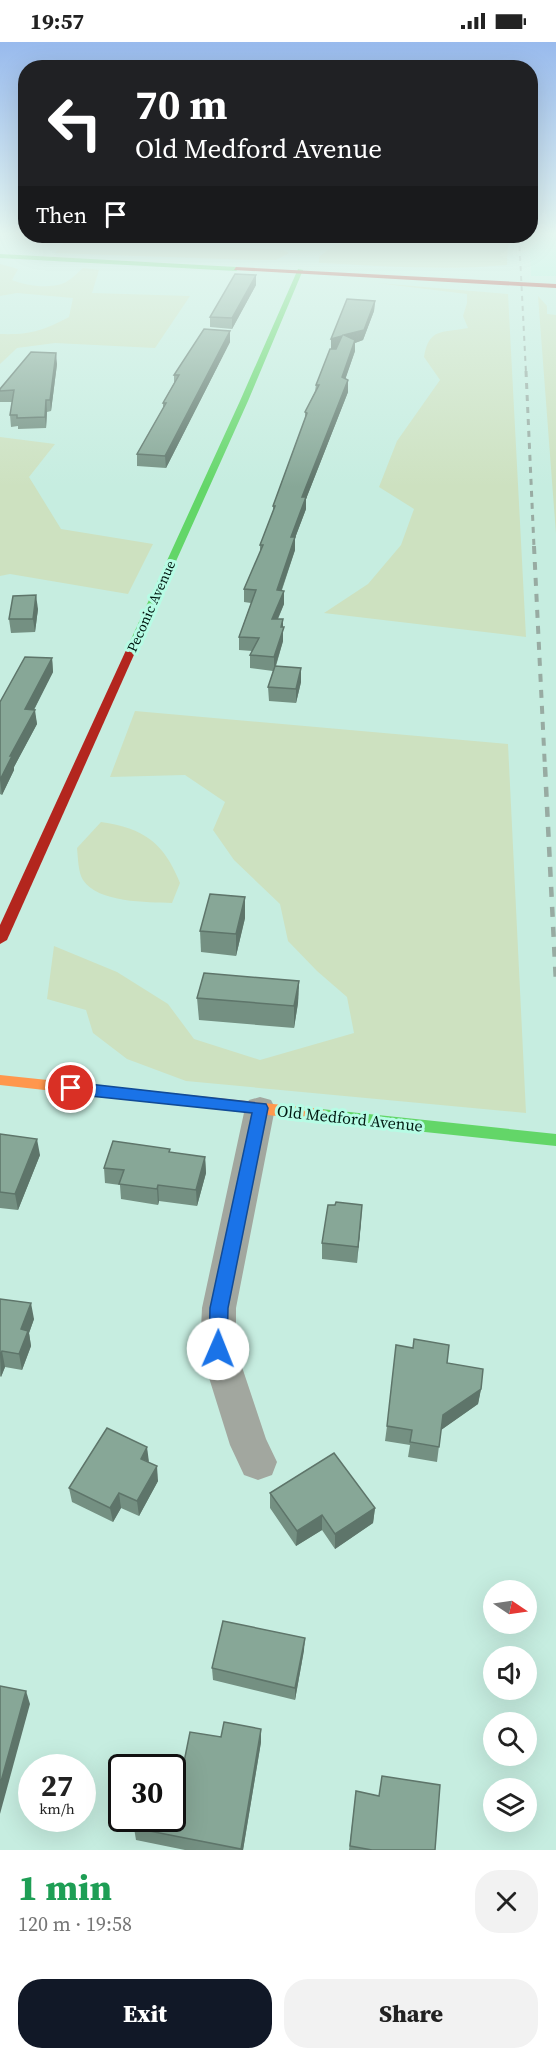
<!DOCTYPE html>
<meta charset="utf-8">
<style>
body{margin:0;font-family:"Source Serif 4",serif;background:#f2f2f2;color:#222;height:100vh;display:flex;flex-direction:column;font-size:22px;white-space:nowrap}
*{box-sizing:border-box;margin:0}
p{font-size:20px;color:#767676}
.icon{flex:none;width:33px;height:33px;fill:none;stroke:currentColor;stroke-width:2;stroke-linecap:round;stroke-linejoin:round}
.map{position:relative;height:1808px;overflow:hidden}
.side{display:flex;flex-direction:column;background:#fff;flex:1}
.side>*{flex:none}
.guide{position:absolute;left:18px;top:18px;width:520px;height:183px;border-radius:24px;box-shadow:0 6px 24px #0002;background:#202124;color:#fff;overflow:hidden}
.needle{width:39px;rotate:103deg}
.tools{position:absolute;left:483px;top:1538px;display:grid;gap:12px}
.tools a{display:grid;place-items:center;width:54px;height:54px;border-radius:50%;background:#fff;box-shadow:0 6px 24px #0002;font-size:30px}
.speed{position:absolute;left:18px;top:1712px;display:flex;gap:12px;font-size:30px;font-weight:700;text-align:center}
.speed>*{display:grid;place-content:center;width:78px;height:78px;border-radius:50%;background:#fff;box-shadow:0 6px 24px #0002;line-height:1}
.speed small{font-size:15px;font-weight:400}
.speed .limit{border:3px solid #111;border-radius:9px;background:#fff;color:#111}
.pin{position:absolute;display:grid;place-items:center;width:51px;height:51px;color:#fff;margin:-26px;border:3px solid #fff;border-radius:50%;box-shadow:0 2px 6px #0007}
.me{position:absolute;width:66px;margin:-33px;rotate:1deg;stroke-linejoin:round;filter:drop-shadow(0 0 4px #0008)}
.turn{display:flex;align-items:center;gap:21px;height:126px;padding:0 18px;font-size:27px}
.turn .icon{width:78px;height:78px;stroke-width:2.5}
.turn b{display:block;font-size:42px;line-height:51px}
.then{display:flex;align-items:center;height:57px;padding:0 18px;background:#0003;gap:12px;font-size:22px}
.round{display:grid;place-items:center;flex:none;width:63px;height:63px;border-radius:24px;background:#f2f2f2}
.head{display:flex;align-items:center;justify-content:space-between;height:102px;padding:0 18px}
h1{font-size:36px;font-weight:800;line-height:45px;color:#1e9e55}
.cta{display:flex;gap:12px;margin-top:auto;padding:12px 18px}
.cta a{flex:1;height:69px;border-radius:24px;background:#111827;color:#fff;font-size:24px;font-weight:800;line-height:69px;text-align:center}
.cta a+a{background:#f2f2f2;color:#222}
.status{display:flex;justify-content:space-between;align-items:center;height:42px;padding:0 30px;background:#fff;direction:ltr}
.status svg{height:16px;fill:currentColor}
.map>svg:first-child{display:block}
</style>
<div class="status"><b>19:57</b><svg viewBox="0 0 49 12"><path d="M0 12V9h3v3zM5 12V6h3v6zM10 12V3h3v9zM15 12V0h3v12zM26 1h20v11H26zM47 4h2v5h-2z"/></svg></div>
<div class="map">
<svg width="556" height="1808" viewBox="0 0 556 1808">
<rect width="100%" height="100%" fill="#c6ede0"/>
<polygon fill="#abf3dc" points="531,192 556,192 556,234 531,234 529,194"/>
<g fill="#cde1c0">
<polygon points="69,194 160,194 180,202 283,208 289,211 276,218 252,218 55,211"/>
<path d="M360 194H508L507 223C444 229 382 224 319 221V215L329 207Z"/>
<path d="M0 222 18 227 12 238C26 244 50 247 64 241 71 238 77 231 83 226L99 228 92 251 190 254 155 306 55 301 17 306 0 322V292C29 293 43 289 69 275L73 256 17 251 0 254Z"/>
<path d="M377 241 508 252 526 595 324 571 368 542 401 503 414 467 379 445 397 399 440 338 424 315C429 285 443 291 468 286L463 274 467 261V252Z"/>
<polygon points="538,254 547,264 547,272 556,273 556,492"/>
<polygon points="0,395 55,402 29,435 61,487 153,502 128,552 10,532 0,534"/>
<polygon points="135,669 508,702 526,1071 186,1039 127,1017 93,991 86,968 47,957 54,904 117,930 168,962 194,997 260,1018 354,991 347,955 317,929 288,899 280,862 234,818 213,788 225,760 185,733 110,735"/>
<path d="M101 780C144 786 164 801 180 841L172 861C147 860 98 861 83 838 78 830 78 815 77 806Z"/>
</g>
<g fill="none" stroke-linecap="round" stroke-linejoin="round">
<polygon fill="#a2a79f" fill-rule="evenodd" points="260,1055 271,1058 275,1066 236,1266 236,1307 266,1397 277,1420 272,1433 258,1438 244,1433 230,1403 200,1307 202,1266 245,1066 249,1058"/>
<g fill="#63d668" fill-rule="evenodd">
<polygon points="0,212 236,225 239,227 236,229 0,216"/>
<polygon points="298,227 303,228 248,359 137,606 136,608 128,608 127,606 240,359"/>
<polygon points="321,1067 556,1092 556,1104 321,1079 316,1077 313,1073 316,1069"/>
</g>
<polygon fill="#ff974d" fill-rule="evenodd" points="0,1033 321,1067 326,1069 329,1073 326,1077 321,1079 0,1043"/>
<g fill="#b3261e" fill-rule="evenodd">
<polygon points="236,225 556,242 556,246 234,228"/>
<polygon points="132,603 137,606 7,898 0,902 0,883 127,606"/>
</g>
<polyline stroke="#98aba2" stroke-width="2" stroke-dasharray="5 5" stroke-linecap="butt" points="519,194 526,331"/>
<polyline stroke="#98aba2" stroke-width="3" stroke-dasharray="6 6" stroke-linecap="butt" points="526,329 534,505"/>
<polyline stroke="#98aba2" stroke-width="4" stroke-dasharray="8 8" stroke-linecap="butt" points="534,504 545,727"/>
<polyline stroke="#98aba2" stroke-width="4.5" stroke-dasharray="10 10" stroke-linecap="butt" points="545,725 556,941"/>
</g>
<g fill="#749082">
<polygon points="256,233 256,243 232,287 210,285 210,275"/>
<polygon points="375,259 374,269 363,298 355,301 355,309 345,337 348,338 348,350 306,457 306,467 295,496 295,508 282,548 284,562 278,577 283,577 283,599 276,624 301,626 301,640 296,661 269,659 268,645 273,629 250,626 250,613 252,609 239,608 239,595 251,561 244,560 244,547 260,511 260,503 273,469 273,464 305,376 305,370 315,349 316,343 331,307 331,297"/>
<polygon points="230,289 230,300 166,426 137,424 137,412 163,366 163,361 174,341 174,333"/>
<polygon points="57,322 51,369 47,370 46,386 18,387 18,384 11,385 10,373 12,360 0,360 0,347"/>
<polygon points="38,567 35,590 11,591 9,577"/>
<polygon points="52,616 53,630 34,668 37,682 14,725 14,728 2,753 0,752 0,660"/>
<polygon points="245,855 245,876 236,914 201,910 200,889"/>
<polygon points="299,939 298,961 294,986 199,978 197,956"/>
<polygon points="0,1092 40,1113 18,1168 0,1166"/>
<polygon points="205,1115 206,1131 197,1164 159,1159 158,1163 121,1157 120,1143 105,1141 104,1126"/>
<polygon points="361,1179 357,1221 322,1217 322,1201"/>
<polygon points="0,1257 34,1277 29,1291 31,1304 22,1328 5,1325 1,1335 0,1334"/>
<polygon points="447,1321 481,1347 478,1362 441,1388 437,1420 408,1415 410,1403 385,1399 387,1384"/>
<polygon points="149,1421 158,1439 139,1474 121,1466 113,1480 72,1460 69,1446"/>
<polygon points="270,1451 375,1466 373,1481 335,1507 322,1488 296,1504 270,1466"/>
<polygon points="304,1608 295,1658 213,1638 212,1626"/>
<polygon points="261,1687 261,1700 243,1808 185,1808 136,1798 134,1786 184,1720 221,1695"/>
<polygon points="356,1749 435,1808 349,1808"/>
</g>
<g fill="#5e756a">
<polygon points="256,233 256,243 232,287 232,276"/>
<polygon points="375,259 374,269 363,298 355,301 355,309 342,347 344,293"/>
<polygon points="230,289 230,300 166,426 165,414"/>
<polygon points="342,294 341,305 331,308 331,297"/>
<polygon points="56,311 57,322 51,369 50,358"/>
<polygon points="348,338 348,350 306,457 306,467 295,496 295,508 277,561 277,548 302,455"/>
<polygon points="46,358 47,370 46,386 45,375"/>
<polygon points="284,549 284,562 272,590 272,577"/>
<polygon points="36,553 38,567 35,590 33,577"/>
<polygon points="283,577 283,599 274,629 274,615 281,585"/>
<polygon points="52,616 53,630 27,681 25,667"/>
<polygon points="301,626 301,640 296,661 296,647"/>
<polygon points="35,668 37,682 14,725 14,728 2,753 0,738 10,714"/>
<polygon points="245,855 245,876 236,914 236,892"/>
<polygon points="299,939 298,961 294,986 294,964"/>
<polygon points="37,1097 40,1113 18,1168 15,1152"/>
<polygon points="205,1115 206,1131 197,1164 196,1148"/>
<polygon points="158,1143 159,1159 158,1163 157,1147"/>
<polygon points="362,1163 361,1179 357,1221 358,1205"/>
<polygon points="31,1261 34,1277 29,1291 31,1304 22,1328 19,1312 21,1287"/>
<polygon points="2,1309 5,1325 1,1335 0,1313"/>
<polygon points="481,1347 478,1362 441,1388 443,1373"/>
<polygon points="147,1405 149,1420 141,1417"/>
<polygon points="157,1424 158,1439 139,1474 137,1459"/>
<polygon points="119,1451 121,1466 113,1480 110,1466"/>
<polygon points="375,1466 373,1481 335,1507 335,1492"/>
<polygon points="322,1473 322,1488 296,1504 297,1489"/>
<polygon points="305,1596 304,1608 295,1658 295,1646"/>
<polygon points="26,1649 30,1662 0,1772 0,1743"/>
<polygon points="261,1687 261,1700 243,1808 241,1808"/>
</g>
<g fill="#87a797" stroke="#5e756a" stroke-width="1.5">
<polygon points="235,232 256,233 232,276 210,275"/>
<polygon points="347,257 375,259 364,288 344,293 355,298 342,335 348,338 302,455 306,455 291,495 295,495 277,548 284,549 272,577 283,577 281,585 284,585 274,615 250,613 259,596 239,595 256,548 244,547 263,503 260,503 275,464 273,464 307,371 305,370 319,343 316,343 330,307 336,307 342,294 331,297"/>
<polygon points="204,287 230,289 165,414 137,412 166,361 163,361 179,333 174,333"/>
<polygon points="31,310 56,311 50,358 46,358 45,375 17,376 17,373 10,373 14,348 0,349 0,347"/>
<polygon points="36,553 33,577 9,577 13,554"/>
<polygon points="25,615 52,616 25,667 35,668 10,714 12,714 0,738 0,660"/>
<polygon points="275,624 301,626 296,647 268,645"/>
<polygon points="210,852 245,855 236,892 200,889"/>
<polygon points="204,931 299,939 294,964 197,956"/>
<polygon points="0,1092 37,1097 15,1152 0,1150"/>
<polygon points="113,1099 170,1107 169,1110 205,1115 196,1148 158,1143 157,1147 119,1142 124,1128 104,1126"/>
<polygon points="336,1160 362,1163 358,1205 322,1201 328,1163 335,1163"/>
<polygon points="0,1257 31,1261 21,1287 28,1289 19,1312 2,1309 0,1313"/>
<polygon points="414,1297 449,1303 447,1321 483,1327 481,1347 443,1373 439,1405 410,1400 412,1388 387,1384 396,1303 413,1306"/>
<polygon points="107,1386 147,1405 141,1417 157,1424 137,1459 119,1451 110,1466 69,1446"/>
<polygon points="334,1411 375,1466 335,1492 322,1473 297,1489 270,1451"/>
<polygon points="223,1579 305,1596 295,1646 212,1626"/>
<polygon points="0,1644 26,1649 0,1743"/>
<polygon points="224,1680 261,1687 241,1807 134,1786 136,1776 172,1776 172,1725 147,1725 150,1713 184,1720 190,1690 221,1695"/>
<polygon points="382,1734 440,1743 435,1808 372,1808 350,1804 356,1749 379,1754"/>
</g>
<linearGradient id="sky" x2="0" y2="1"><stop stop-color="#98baed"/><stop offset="0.43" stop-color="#e5f7f1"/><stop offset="1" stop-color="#e5f7f1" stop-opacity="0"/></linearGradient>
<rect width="556" height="445" fill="url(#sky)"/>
<polygon fill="#1a73e8" stroke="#114b97" stroke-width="1.5" points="71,1040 266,1062 268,1066 228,1266 227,1307 225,1312 218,1315 212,1312 209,1307 210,1266 252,1071 71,1052 66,1050 63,1046 66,1042"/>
<g text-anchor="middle" stroke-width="6" stroke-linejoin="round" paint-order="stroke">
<g font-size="14" fill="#001811" stroke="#b7fce5">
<text transform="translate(151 564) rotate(-66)" y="5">Peconic Avenue</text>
</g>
<g font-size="16" fill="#001811" stroke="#b7fce5">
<text transform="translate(350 1076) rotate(6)" y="6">Old Medford Avenue</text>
</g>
</g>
</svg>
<div class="tools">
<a><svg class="needle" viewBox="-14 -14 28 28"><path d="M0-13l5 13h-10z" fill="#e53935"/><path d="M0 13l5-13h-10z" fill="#767676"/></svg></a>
<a><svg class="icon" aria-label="sound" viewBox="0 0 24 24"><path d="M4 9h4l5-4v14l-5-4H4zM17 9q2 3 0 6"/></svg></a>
<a><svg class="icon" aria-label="search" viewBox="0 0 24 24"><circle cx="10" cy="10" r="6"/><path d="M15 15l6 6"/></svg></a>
<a><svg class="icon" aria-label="layers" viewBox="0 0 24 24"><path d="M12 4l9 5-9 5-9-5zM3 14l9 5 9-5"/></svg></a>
</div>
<div class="speed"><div>27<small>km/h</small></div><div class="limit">30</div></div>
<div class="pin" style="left:71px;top:1046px;background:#d93025"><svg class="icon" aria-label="arrive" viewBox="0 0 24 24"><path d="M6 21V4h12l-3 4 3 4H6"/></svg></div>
<svg class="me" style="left:218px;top:1307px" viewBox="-20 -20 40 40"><circle r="19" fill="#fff"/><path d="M0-13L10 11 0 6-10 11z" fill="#1a73e8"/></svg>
<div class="guide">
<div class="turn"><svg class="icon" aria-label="left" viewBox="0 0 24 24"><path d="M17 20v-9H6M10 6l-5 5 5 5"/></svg><div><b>70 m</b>Old Medford Avenue</div></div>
<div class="then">Then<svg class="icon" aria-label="arrive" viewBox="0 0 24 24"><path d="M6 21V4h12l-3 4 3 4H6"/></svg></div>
</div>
</div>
<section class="side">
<div class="head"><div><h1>1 min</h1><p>120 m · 19:58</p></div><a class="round"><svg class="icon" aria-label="close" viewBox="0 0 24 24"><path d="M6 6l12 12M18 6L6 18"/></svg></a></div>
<div class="cta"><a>Exit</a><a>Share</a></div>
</section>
